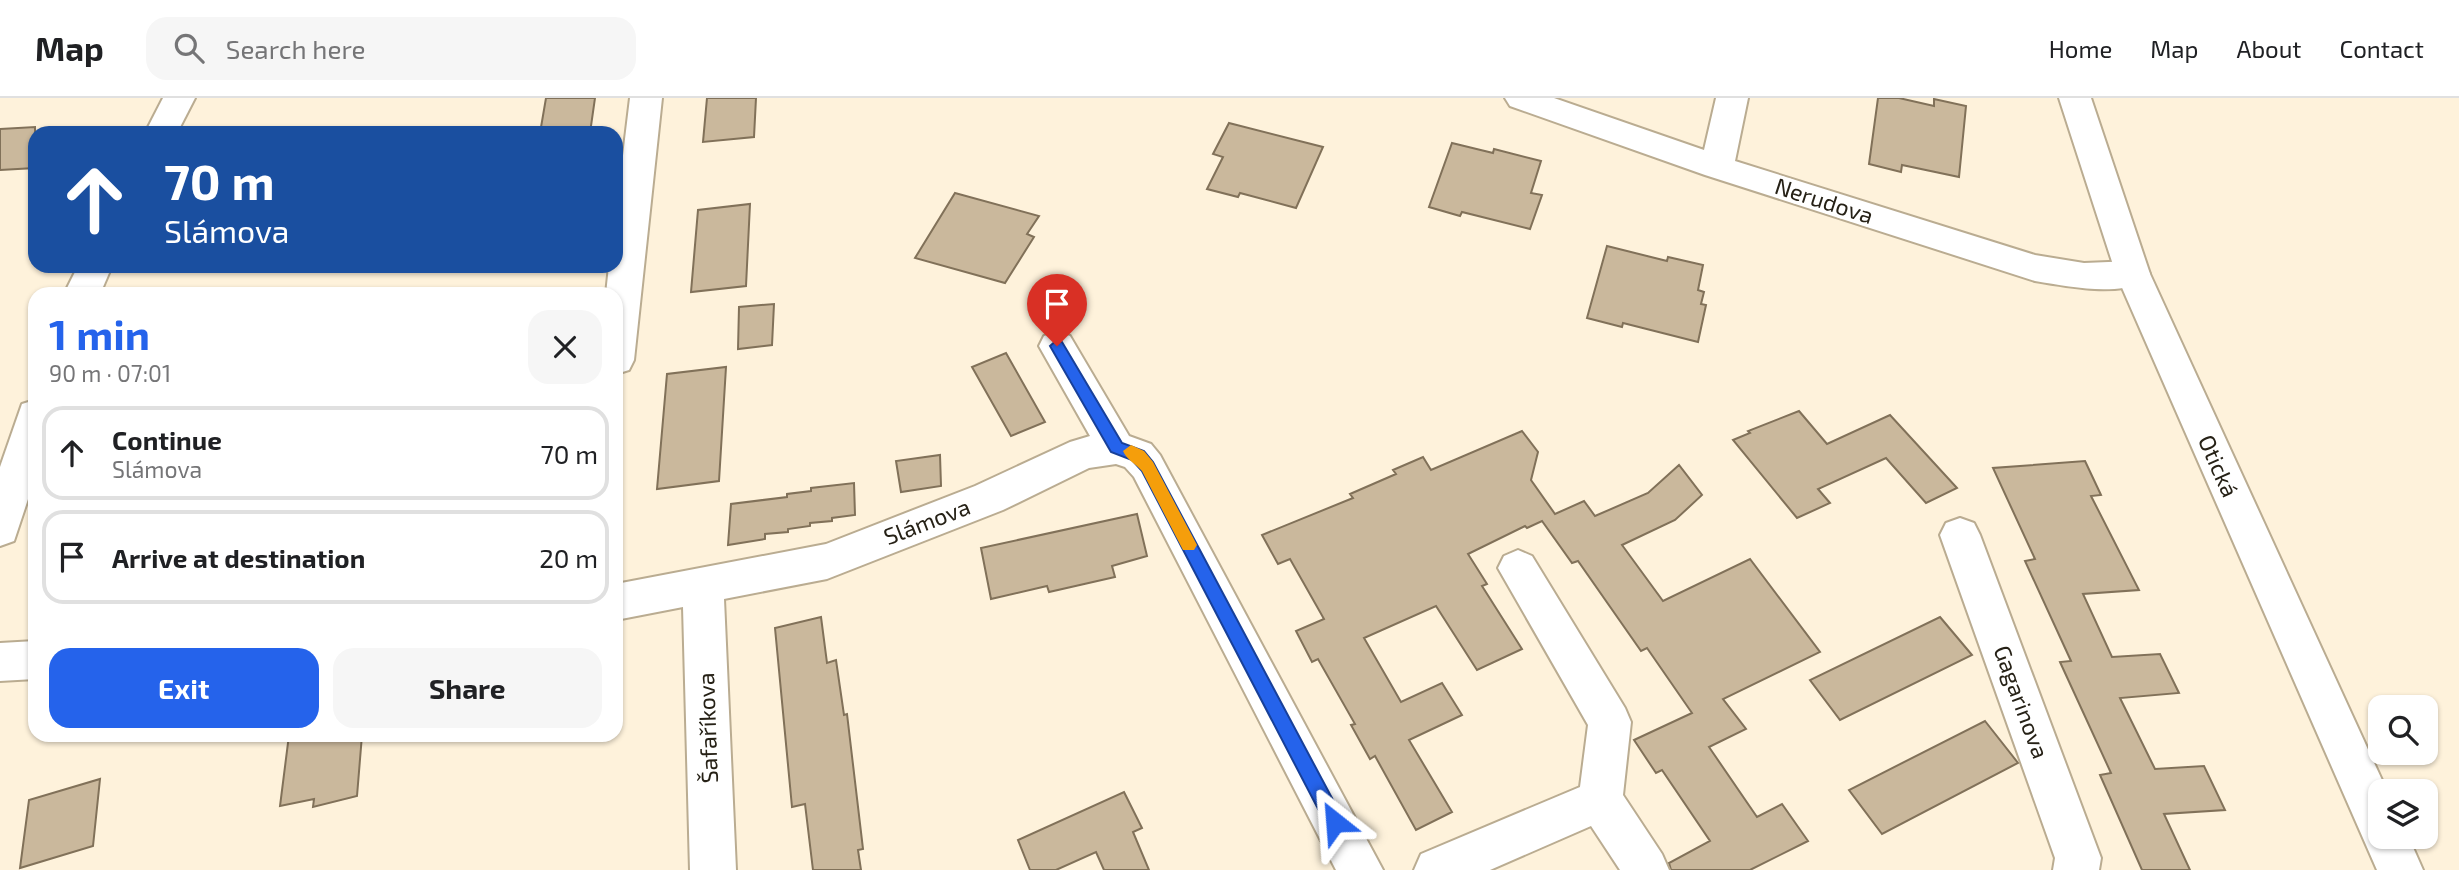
<!DOCTYPE html>
<meta charset="utf-8">
<style>
body{margin:0;font-family:"Exo 2",sans-serif;background:#f6f6f6;color:#202124;height:100vh;display:flex;flex-direction:column;font-size:26px;white-space:nowrap}
*{box-sizing:border-box;margin:0}
p{font-size:23px;color:#757577}
.icon{flex:none;width:38px;height:38px;fill:none;stroke:currentColor;stroke-width:2;stroke-linecap:round;stroke-linejoin:round}
.map{position:relative;flex:1;overflow:hidden}
.sheet{position:absolute;left:28px;top:189px;width:595px;height:455px;display:flex;flex-direction:column;background:#fff;border-radius:21px;box-shadow:0 2px 5px #0004}
.sheet>*{flex:none}
.guide{position:absolute;left:28px;top:28px;width:595px;height:147px;border-radius:21px;box-shadow:0 2px 5px #0004;background:#1a4fa0;color:#fff;overflow:hidden}
.controls{position:absolute;left:2368px;top:597px;display:grid;gap:14px}
.controls a{display:grid;place-items:center;width:70px;height:70px;border-radius:14px;background:#fff;box-shadow:0 2px 5px #0004;font-size:35px}
.pin{position:absolute;display:grid;place-items:center;width:60px;height:60px;color:#fff;margin:-72px -30px;border-radius:50% 50% 50% 0;rotate:-45deg;box-shadow:0 0 7px #0007}
.pin .icon{rotate:45deg}
.me{position:absolute;width:77px;margin:-38px;rotate:332deg;stroke-linejoin:round;filter:drop-shadow(0 0 5px #0008)}
.turn{display:flex;align-items:center;gap:24px;height:147px;padding:0 21px;font-size:32px}
.turn .icon{width:91px;height:91px;stroke-width:2.5}
.turn b{display:block;font-size:49px;line-height:60px}
.round{display:grid;place-items:center;flex:none;width:74px;height:74px;border-radius:21px;background:#f6f6f6}
.head{display:flex;align-items:center;justify-content:space-between;height:119px;padding:0 21px}
h1{font-size:42px;font-weight:700;line-height:52px;color:#2563eb}
.action{display:flex;gap:14px;margin-top:auto;padding:14px 21px}
.action a{flex:1;height:80px;border-radius:21px;background:#2563eb;color:#fff;font-size:28px;font-weight:700;line-height:80px;text-align:center}
.action a+a{background:#f6f6f6;color:#202124}
ul{padding:0;list-style:none}
li{display:flex;align-items:center;gap:21px;height:94px;margin:0 14px 10px;padding:0 7px;border:4px solid #e0e0e0;border-radius:21px}
li div{flex:1}
li b{display:block;font-size:26px}
li em{font-style:normal}
header{display:flex;align-items:center;gap:42px;box-sizing:border-box;height:98px;padding:0 35px;background:#fff;border-bottom:2px solid #e0e0e0}
header strong{font-size:33px}
nav{display:flex;gap:38px;margin-inline-start:auto;font-size:24px}
.search{width:490px;height:63px;background:#f6f6f6;display:flex;align-items:center;gap:18px;box-sizing:border-box;padding:0 24px;border-radius:21px;color:#757577;font-size:26px}
.map>svg:first-child{display:block}
</style>
<header>
<strong>Map</strong>
<div class="search"><svg class="icon" aria-label="search" viewBox="0 0 24 24"><circle cx="10" cy="10" r="6"/><path d="M15 15l6 6"/></svg>Search here</div>
<nav><a>Home</a><a>Map</a><a>About</a><a>Contact</a></nav>
</header>
<div class="map">
<svg width="2459" height="772" viewBox="0 0 2459 772">
<rect width="100%" height="100%" fill="#fef2db"/>
<g fill="#cab89c" stroke="#817159" stroke-width="2">
<polygon points="546,0 595,0 590,35 540,35"/>
<polygon points="707,0 756,0 754,39 703,44"/>
<polygon points="1878,0 1899,0 1934,8 1934,1 1966,8 1959,79 1902,67 1901,74 1869,66"/>
<polygon points="1229,25 1323,49 1296,110 1240,95 1238,99 1207,91 1223,59 1213,56"/>
<polygon points="35,29 35,70 0,72 0,31"/>
<polygon points="1452,45 1493,55 1494,51 1541,63 1531,95 1542,97 1530,131 1462,114 1460,118 1429,109"/>
<polygon points="955,95 1039,118 1027,136 1034,139 1005,185 915,160"/>
<polygon points="750,106 746,188 691,194 698,112"/>
<polygon points="1607,148 1667,163 1668,159 1703,167 1698,192 1704,194 1701,206 1706,207 1698,244 1623,225 1622,229 1587,220"/>
<polygon points="774,206 772,247 738,251 739,209"/>
<polygon points="1006,255 1045,324 1011,338 972,269"/>
<polygon points="726,269 719,383 657,391 667,276"/>
<polygon points="1799,313 1827,346 1890,317 1957,390 1926,405 1886,360 1818,391 1830,405 1797,420 1733,342 1750,335 1748,333"/>
<polygon points="1522,333 1538,354 1531,382 1555,416 1584,403 1595,418 1648,395 1679,367 1702,397 1675,422 1622,447 1663,503 1750,461 1820,554 1723,601 1746,631 1709,649 1757,719 1782,706 1808,743 1750,772 1671,772 1669,765 1710,743 1662,672 1656,675 1634,642 1692,615 1647,550 1641,553 1578,463 1572,465 1542,423 1527,430 1525,428 1468,456 1487,486 1482,488 1522,551 1477,572 1436,508 1364,540 1401,604 1442,585 1462,617 1409,642 1452,714 1416,732 1375,658 1370,661 1351,627 1355,626 1318,561 1312,564 1296,533 1324,521 1290,461 1278,466 1262,437 1353,400 1350,396 1396,376 1393,372 1423,359 1431,372"/>
<polygon points="940,357 941,388 901,394 896,363"/>
<polygon points="2085,363 2101,397 2091,398 2139,492 2083,496 2112,559 2160,556 2179,595 2120,600 2155,671 2204,668 2225,712 2164,716 2190,772 2142,772 2100,677 2111,675 2060,564 2071,563 2025,463 2035,461 1993,370"/>
<polygon points="854,385 855,417 832,420 832,423 810,425 810,428 788,431 788,434 765,436 765,441 728,447 731,406 787,399 787,396 811,393 811,390"/>
<polygon points="1137,416 1147,458 1112,468 1115,479 1049,494 1047,488 991,501 981,450"/>
<polygon points="821,519 827,565 836,562 844,617 847,616 863,751 858,752 861,772 813,772 805,706 792,709 775,530"/>
<polygon points="1940,519 1972,557 1840,622 1810,582"/>
<polygon points="1985,623 2018,665 1882,736 1849,692"/>
<polygon points="289,637 362,637 357,698 313,709 314,701 280,708"/>
<polygon points="100,681 93,748 20,770 29,702"/>
<polygon points="1124,694 1142,730 1133,734 1149,772 1104,772 1096,754 1056,772 1030,772 1018,742"/>
</g>
<g fill="none" stroke-linecap="round" stroke-linejoin="round">
<defs>
<g id="street">
<polygon points="163,0 195,0 177,35 145,35"/>
<polygon points="630,0 662,0 634,262 629,272 616,276 616,196 606,196 609,168 616,168 616,115"/>
<path d="M1505 0H1554L1704 52 1716 0H1748L1735 63 2035 157 2084 165 2133 163 2145 167 2150 176 2145 185C2110 197 2071 189 2035 183L1705 77 1510 8Z"/>
<polygon points="78,168 112,168 100,196 64,196"/>
<polygon points="1057,234 1070,238 1129,338 1151,346 1160,357 1383,772 1336,772 1134,379 1125,369 1116,366 1089,370 1003,412 827,481 724,501 736,772 690,772 683,509 616,522 616,486 826,446 975,388 1070,344 1090,338 1039,248 1044,238"/>
<polygon points="35,302 35,380 14,443 0,448 0,369 22,306"/>
<polygon points="1960,420 1974,425 1980,437 2101,760 2099,772 2053,772 2055,760 1940,437 1946,425"/>
<polygon points="1518,452 1532,458 1625,610 1631,624 1623,697 1662,756 1669,772 1620,772 1591,728 1490,772 1414,772 1421,756 1580,689 1588,627 1498,470 1504,458"/>
<polygon points="35,543 35,581 0,583 0,545"/>
</g>
<polygon id="secondary" points="2059,0 2091,0 2150,176 2387,693 2380,693 2380,738 2408,738 2423,772 2377,772 2116,176"/>
</defs>
<use href="#street" stroke="#baac91" stroke-width="4"/>
<use href="#secondary" stroke="#baac91" stroke-width="4"/>
<use href="#street" fill="#fff" fill-rule="evenodd"/>
<use href="#secondary" fill="#fff" fill-rule="evenodd"/>
</g>
<polygon fill="#2563eb" stroke="#184099" stroke-width="2" points="1057,242 1062,244 1122,345 1144,353 1153,364 1341,717 1344,724 1341,730 1335,733 1328,730 1142,373 1132,362 1111,354 1050,248"/>
<path fill="#f59e0b" d="M1131 347 1144 353 1153 364 1197 447 1194 452H1183L1142 373C1136 366 1126 361 1123 353Z"/>
<g text-anchor="middle" stroke-width="6" stroke-linejoin="round" paint-order="stroke">
<g font-size="23" fill="#262116" stroke="#fff">
<text transform="translate(1824 103) rotate(18)" y="8">Nerudova</text>
<text transform="translate(2218 368) rotate(66)" y="8">Otická</text>
<text transform="translate(927 424) rotate(-21)" y="8">Slámova</text>
<text transform="translate(2021 604) rotate(70)" y="8">Gagarinova</text>
<text transform="translate(708 630) rotate(-92)" y="8">Šafaříkova</text>
</g>
</g>
</svg>
<div class="controls">
<a><svg class="icon" aria-label="search" viewBox="0 0 24 24"><circle cx="10" cy="10" r="6"/><path d="M15 15l6 6"/></svg></a>
<a><svg class="icon" aria-label="layers" viewBox="0 0 24 24"><path d="M12 4l9 5-9 5-9-5zM3 14l9 5 9-5"/></svg></a>
</div>
<div class="pin" style="left:1057px;top:248px;background:#d93025"><svg class="icon" aria-label="arrive" viewBox="0 0 24 24"><path d="M6 21V4h12l-3 4 3 4H6"/></svg></div>
<svg class="me" style="left:1335px;top:724px" viewBox="-20 -20 40 40"><path d="M0-17L14 15 0 8-14 15z" fill="#2563eb" stroke="#fff" stroke-width="4"/></svg>
<div class="guide">
<div class="turn"><svg class="icon" aria-label="ahead" viewBox="0 0 24 24"><path d="M12 20V5M6 11l6-6 6 6"/></svg><div><b>70 m</b>Slámova</div></div>
</div>
<section class="sheet">
<div class="head"><div><h1>1 min</h1><p>90 m · 07:01</p></div><a class="round"><svg class="icon" aria-label="close" viewBox="0 0 24 24"><path d="M6 6l12 12M18 6L6 18"/></svg></a></div>
<ul>
<li><svg class="icon" aria-label="ahead" viewBox="0 0 24 24"><path d="M12 20V5M6 11l6-6 6 6"/></svg><div><b>Continue</b><p>Slámova</p></div><em>70 m</em></li>
<li><svg class="icon" aria-label="arrive" viewBox="0 0 24 24"><path d="M6 21V4h12l-3 4 3 4H6"/></svg><div><b>Arrive at destination</b></div><em>20 m</em></li>
</ul>
<div class="action"><a>Exit</a><a>Share</a></div>
</section>
</div>
